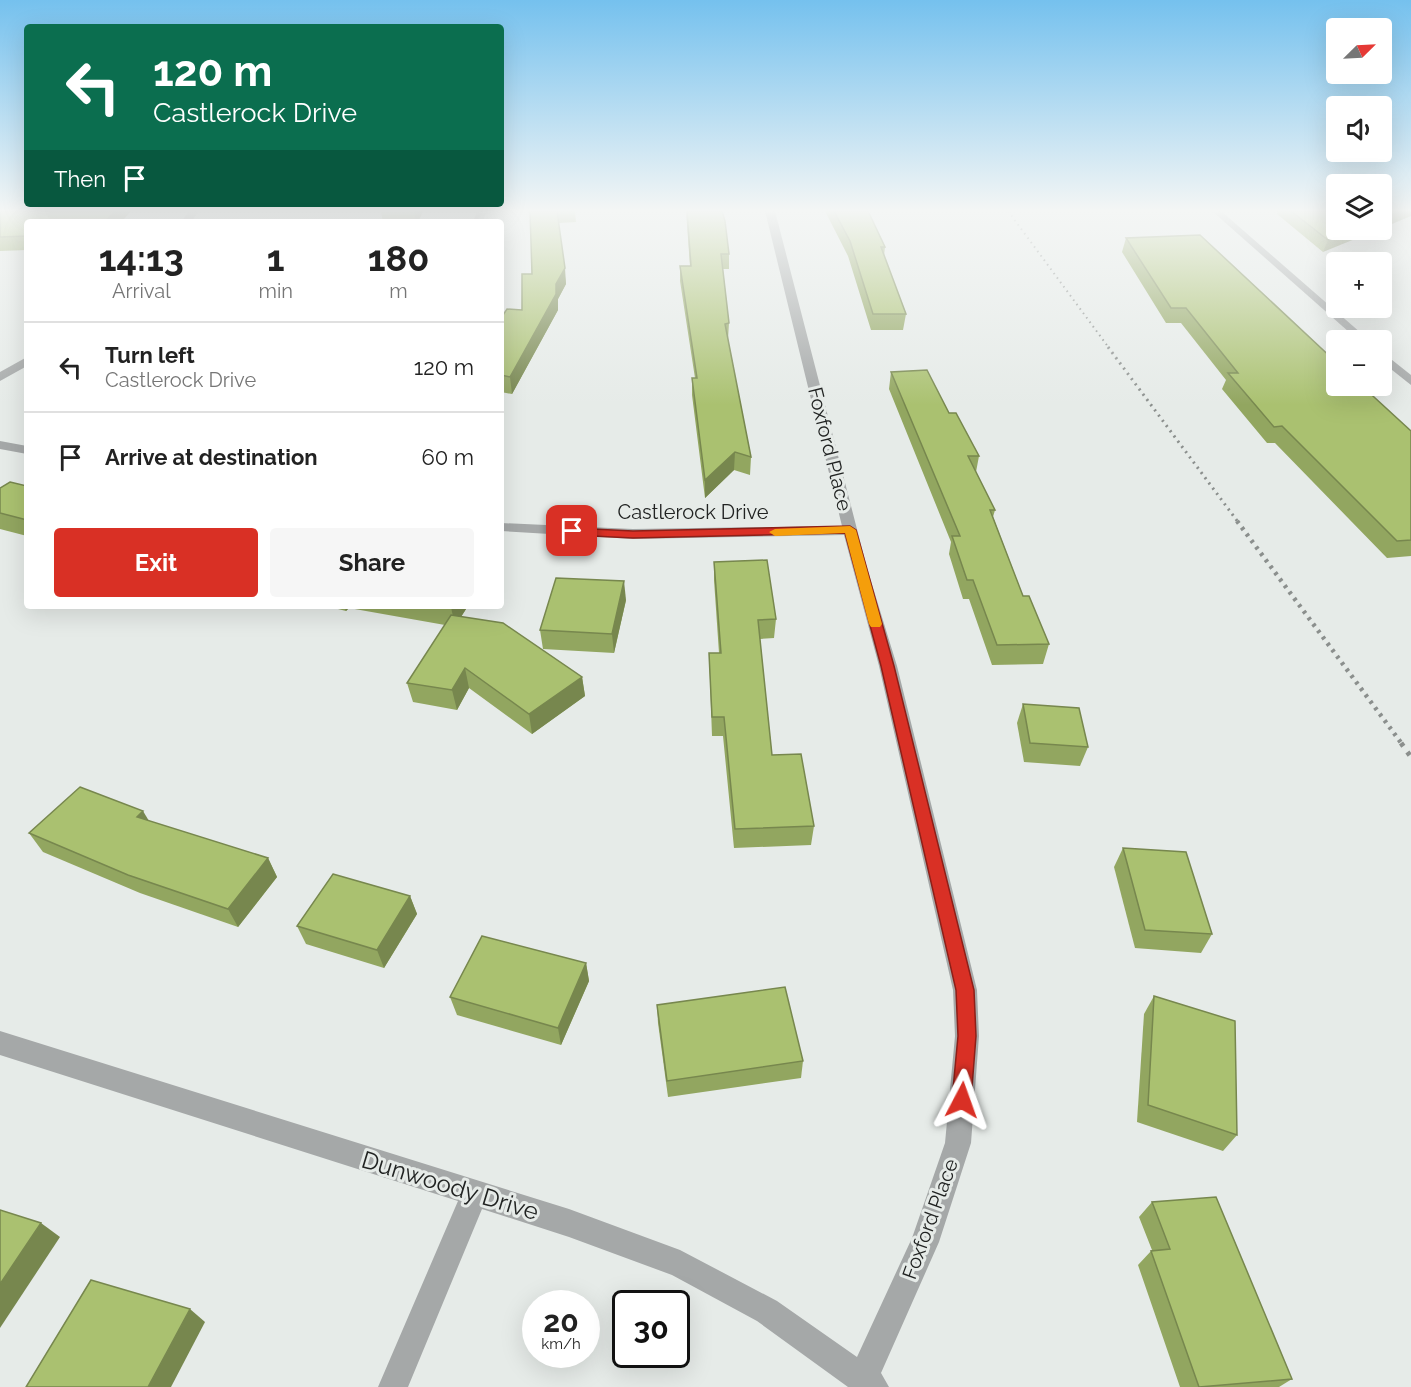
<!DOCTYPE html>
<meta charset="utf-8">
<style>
body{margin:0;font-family:Raleway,sans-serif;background:#f6f6f6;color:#222;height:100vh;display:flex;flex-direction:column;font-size:22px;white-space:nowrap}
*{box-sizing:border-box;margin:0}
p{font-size:20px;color:#767676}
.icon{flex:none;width:33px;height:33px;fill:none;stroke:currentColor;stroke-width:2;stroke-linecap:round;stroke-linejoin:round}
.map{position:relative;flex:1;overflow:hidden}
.sheet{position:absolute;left:24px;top:219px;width:480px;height:390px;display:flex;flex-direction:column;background:#fff;border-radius:6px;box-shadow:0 6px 24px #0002}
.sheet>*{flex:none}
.hud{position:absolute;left:24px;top:24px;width:480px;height:183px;border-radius:6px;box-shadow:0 6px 24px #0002;background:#0b6e4f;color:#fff;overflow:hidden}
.needle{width:39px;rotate:66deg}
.controls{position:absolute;left:1326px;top:18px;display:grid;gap:12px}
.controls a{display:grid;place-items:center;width:66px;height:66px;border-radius:6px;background:#fff;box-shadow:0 6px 24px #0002;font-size:30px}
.speed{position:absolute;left:522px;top:1290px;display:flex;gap:12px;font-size:30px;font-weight:700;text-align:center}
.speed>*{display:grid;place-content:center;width:78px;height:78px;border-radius:50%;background:#fff;box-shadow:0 6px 24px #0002;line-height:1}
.speed small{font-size:15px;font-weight:400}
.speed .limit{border:3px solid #111;border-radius:9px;background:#fff;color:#111}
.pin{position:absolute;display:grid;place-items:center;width:51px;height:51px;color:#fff;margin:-26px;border-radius:12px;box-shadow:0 3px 9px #0006}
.me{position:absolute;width:66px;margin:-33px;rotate:4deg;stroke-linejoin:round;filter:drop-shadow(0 0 4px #0008)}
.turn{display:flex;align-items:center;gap:21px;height:126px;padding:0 30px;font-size:27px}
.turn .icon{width:78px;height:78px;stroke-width:2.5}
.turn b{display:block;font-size:42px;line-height:51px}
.then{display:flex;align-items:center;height:57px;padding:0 30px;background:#0003;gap:12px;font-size:22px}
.eta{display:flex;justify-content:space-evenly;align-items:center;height:102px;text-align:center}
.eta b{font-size:36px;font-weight:700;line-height:42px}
.primary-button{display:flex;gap:12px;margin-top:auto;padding:12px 30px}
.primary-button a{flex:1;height:69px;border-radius:6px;background:#d93025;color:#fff;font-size:24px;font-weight:700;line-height:69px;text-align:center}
.primary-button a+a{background:#f6f6f6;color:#222}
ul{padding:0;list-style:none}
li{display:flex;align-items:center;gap:18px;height:90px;padding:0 30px;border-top:2px solid #e0e0e0}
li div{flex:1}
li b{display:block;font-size:22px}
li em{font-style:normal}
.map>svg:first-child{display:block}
</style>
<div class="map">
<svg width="1411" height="1387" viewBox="0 0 1411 1387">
<rect width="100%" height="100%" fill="#e6ebe8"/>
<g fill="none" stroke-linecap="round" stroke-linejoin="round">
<g fill="#a5a8a8" fill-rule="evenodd">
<polygon points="189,211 199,211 191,222 181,222"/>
<polygon points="477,211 486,211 483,222 473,222"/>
<polygon points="765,211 775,211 867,568 897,666 977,990 979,1036 971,1143 939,1242 881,1373 889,1387 848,1387 757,1321 672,1275 569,1237 482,1209 408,1387 378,1387 458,1201 0,1055 0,1031 569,1209 680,1250 777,1301 857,1357 912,1238 945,1143 955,1036 953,990 879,666 844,535 633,539 501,531 501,523 633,529 842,526"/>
<polygon points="1212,211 1221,211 1369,340 1358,340"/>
<polygon points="1382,352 1411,375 1411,385 1382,362"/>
<polygon points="27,357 27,366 0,381 0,372"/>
<polygon points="0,441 27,446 27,454 0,449"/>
</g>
<polyline stroke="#8b8f8d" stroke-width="2" stroke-dasharray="1.5 4" stroke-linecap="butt" points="1008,211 1109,348"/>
<polyline stroke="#8b8f8d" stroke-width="3" stroke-dasharray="2 4.5" stroke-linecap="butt" points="1108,347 1238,522"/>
<polyline stroke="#8b8f8d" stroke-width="4.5" stroke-dasharray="3 5" stroke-linecap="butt" points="1237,521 1402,744"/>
<polyline stroke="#8b8f8d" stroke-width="5" stroke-dasharray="4 7" stroke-linecap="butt" points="1401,743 1411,757"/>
</g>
<g fill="#92a660">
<polygon points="0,211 131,211 121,222 27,222 27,250 0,251"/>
<polygon points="423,211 418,222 383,222 381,212"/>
<polygon points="530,211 575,211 576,222 558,223 566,284 558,299 558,310 512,394 501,392 501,318 522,310 532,274"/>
<polygon points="686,211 722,211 729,254 729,269 723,269 729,323 728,339 751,457 750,475 734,470 705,498 692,395 692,378 695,378 680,281 680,266 690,266"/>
<polygon points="825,211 868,211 885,247 884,256 906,314 903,330 871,330 848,256"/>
<polygon points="1277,211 1336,211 1336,230 1323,252 1277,214"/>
<polygon points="1126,238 1411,431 1411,556 1387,558 1275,443 1267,443 1222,389 1226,380 1181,323 1166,323 1122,252"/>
<polygon points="891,372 949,413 979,456 976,472 995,510 993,517 1023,596 1049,644 1043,664 992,665 969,599 963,599 949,554 951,542 889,389"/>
<polygon points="27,486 27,536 0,529 0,488"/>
<polygon points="714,562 776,619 774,638 760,639 772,755 814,826 811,845 734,848 723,736 712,736 709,653 719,653 714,580"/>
<polygon points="626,600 614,653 543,649 540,630"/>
<polygon points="326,606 468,606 461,617 582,677 585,696 532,734 469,688 457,710 413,702 407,683 445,625 349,608 346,611"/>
<polygon points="1023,704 1088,747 1080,766 1024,762 1017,723"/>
<polygon points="149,821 268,858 277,877 238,927 140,893 43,852 29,833"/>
<polygon points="1123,848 1212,934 1201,953 1135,948 1114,867"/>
<polygon points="410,896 417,914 384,968 306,944 297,926"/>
<polygon points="586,963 589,981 561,1045 457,1015 450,997"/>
<polygon points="1154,996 1237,1135 1223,1151 1137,1122 1144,1014"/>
<polygon points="657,1005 803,1061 801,1078 668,1097 658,1023"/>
<polygon points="1152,1202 1292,1379 1279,1387 1180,1387 1138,1265 1152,1250 1139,1217"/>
</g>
<g fill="#77874e">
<polygon points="115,211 131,211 121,222 105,222"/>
<polygon points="414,211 423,211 418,222 416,222"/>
<polygon points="1400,211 1411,211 1411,216 1382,228 1382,218"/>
<polygon points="1353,230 1377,230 1323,252 1328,240"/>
<polygon points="565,268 566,284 558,299 558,310 512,394 510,377 556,284"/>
<polygon points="735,452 734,470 705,498 705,480"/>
<polygon points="624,581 626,600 614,653 612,634"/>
<polygon points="344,606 348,606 349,608 346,611"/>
<polygon points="451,606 468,606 455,626 451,607"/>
<polygon points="465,668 469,688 457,710 452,690"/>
<polygon points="582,677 585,696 532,734 529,714"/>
<polygon points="143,811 155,831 137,817"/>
<polygon points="268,858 277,877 238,927 228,909"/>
<polygon points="410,896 417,914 384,968 377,950"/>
<polygon points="586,963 589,981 561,1045 558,1028"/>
<polygon points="41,1223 60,1237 0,1328 0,1284"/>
<polygon points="190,1309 205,1322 171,1387 148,1387"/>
</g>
<g fill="#aac170" stroke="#77874e" stroke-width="1.5">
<polygon points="0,211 115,211 105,222 27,222 27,236 0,237"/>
<polygon points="530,211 557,211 565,268 556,284 556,294 510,377 501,375 501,318 507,309 522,310 522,274 532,274"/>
<polygon points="687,211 722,211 725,221 729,254 721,254 729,323 725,324 751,457 735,452 705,480 692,378 697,378 680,266 691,266"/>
<polygon points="834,211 868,211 885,247 881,247 906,314 873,314 850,241"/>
<polygon points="1291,211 1336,211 1336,230 1353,230 1328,240"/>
<polygon points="1382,211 1400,211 1382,218"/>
<polygon points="1200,235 1336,362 1336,386 1362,386 1411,431 1411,540 1397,541 1282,426 1274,427 1228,373 1238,373 1186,308 1171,308 1126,238"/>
<polygon points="927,370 949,413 956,413 979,456 968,456 995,510 990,510 1023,596 1029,596 1049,644 997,645 973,580 967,580 952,536 960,536 891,372"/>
<polygon points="10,482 27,486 27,520 0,513 0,488"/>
<polygon points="767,560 776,619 758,620 772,755 801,754 814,826 735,829 724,717 712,717 709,653 721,653 714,562"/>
<polygon points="556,578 624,581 612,634 540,630"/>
<polygon points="451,615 503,623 582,677 529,714 465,668 452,690 407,683"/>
<polygon points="1023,704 1079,708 1088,747 1030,743"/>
<polygon points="80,787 143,811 137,817 268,858 228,909 128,875 29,833"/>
<polygon points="1123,848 1186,852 1212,934 1145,930"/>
<polygon points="333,874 410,896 377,950 297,926"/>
<polygon points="482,936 586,963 558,1028 450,997"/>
<polygon points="785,987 803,1061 667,1081 657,1005"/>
<polygon points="1154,996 1235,1021 1237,1135 1148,1105"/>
<polygon points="1216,1197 1292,1379 1199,1387 1151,1251 1170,1249 1152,1202"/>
<polygon points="0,1210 41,1223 0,1284"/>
<polygon points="91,1280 190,1309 148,1387 26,1387"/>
</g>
<linearGradient id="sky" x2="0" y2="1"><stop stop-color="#75c1ee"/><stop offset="0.52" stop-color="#f4f6f5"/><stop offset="1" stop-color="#f4f6f5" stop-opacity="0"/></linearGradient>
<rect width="1411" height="405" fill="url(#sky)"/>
<polygon fill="#d93025" stroke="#8d1f18" stroke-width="1.5" points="850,526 856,530 894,666 974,990 976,1036 971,1100 969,1107 962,1110 955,1107 952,1100 958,1036 956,990 881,666 845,533 633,538 572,535 566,531 572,528 633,531"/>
<polygon fill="#f59e0b" points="850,526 856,530 882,624 880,627 871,627 869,624 845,533 775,536 769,532 775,529"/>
<g text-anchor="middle" stroke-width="6" stroke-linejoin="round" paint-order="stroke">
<g font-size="20" fill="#212322" stroke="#e6ebe8">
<text transform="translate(830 449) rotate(76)" y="7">Foxford Place</text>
<text x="693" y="519">Castlerock Drive</text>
<text transform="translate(930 1219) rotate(-70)" y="7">Foxford Place</text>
</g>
<g font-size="24" fill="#212322" stroke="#e6ebe8">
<text transform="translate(450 1186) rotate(17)" y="8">Dunwoody Drive</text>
</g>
</g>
</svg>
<div class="controls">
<a><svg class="needle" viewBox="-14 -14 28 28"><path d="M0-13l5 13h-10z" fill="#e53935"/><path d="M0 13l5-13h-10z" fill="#767676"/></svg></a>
<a><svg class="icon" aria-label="sound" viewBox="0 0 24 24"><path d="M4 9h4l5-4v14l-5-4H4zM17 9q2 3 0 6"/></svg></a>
<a><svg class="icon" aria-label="layers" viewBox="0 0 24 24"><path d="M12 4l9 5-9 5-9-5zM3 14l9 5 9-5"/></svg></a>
<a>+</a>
<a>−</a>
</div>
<div class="speed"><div>20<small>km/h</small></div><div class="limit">30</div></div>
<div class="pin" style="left:572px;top:531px;background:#d93025"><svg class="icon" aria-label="arrive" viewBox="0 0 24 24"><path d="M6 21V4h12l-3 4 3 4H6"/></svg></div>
<svg class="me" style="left:962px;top:1100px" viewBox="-20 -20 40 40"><path d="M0-17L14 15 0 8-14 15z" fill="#d93025" stroke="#fff" stroke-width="4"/></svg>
<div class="hud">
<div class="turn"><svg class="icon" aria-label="left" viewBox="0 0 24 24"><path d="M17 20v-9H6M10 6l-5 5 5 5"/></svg><div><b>120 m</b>Castlerock Drive</div></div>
<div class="then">Then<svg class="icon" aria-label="arrive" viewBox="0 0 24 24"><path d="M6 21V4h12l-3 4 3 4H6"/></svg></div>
</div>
<section class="sheet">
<div class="eta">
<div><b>14:13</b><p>Arrival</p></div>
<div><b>1</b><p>min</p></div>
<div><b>180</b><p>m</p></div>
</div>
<ul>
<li><svg class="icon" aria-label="left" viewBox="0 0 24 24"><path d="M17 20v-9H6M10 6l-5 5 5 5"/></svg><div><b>Turn left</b><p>Castlerock Drive</p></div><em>120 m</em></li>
<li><svg class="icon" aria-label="arrive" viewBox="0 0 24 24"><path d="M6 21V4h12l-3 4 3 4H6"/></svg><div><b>Arrive at destination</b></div><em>60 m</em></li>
</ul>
<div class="primary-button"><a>Exit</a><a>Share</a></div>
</section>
</div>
